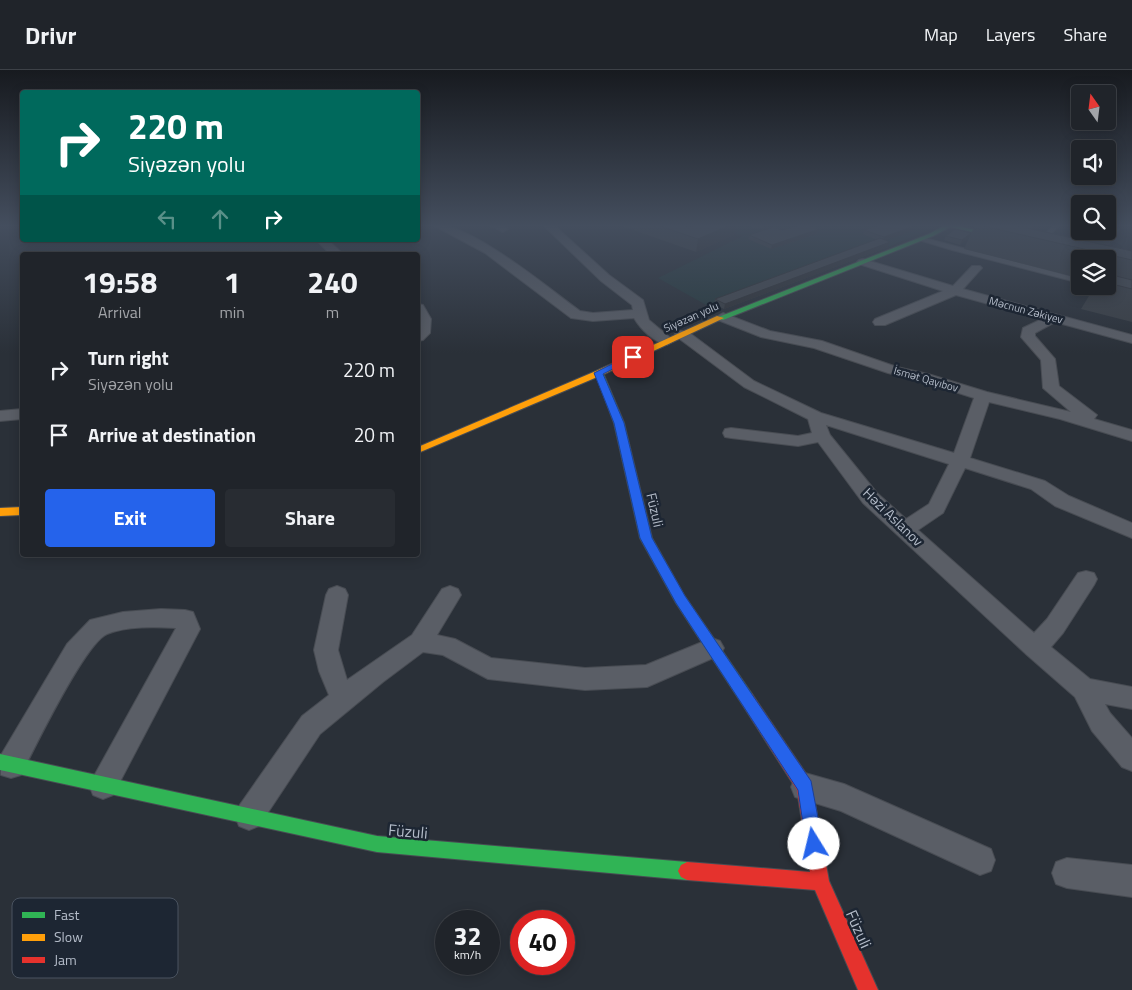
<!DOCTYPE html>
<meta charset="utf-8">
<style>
body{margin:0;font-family:"Titillium Web",sans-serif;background:#282c32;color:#f1f3f6;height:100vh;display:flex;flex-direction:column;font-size:19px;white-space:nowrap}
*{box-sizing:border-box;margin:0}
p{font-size:16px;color:#a2a4a8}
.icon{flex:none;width:28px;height:28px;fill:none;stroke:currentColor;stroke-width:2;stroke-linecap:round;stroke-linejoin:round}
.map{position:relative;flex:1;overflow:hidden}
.panel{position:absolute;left:20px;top:182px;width:400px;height:305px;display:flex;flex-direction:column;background:#20242a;border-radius:5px;box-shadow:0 2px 12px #0003,0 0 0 1px #3d4147}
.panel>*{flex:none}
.guide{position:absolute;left:20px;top:20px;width:400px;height:152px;border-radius:5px;box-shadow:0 2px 12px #0003,0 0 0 1px #3d4147;background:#00695c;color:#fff;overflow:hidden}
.needle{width:32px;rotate:346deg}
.tools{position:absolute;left:1071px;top:15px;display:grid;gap:10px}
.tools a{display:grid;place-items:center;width:45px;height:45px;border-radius:5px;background:#20242a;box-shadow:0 2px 12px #0003,0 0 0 1px #3d4147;font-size:25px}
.speed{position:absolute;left:435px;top:840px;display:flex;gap:10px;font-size:25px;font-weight:700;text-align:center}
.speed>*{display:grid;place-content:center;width:65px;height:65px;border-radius:50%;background:#20242a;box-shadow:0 2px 12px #0003,0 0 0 1px #3d4147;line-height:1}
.speed small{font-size:12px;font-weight:400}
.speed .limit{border:8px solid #d22;background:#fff;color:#111}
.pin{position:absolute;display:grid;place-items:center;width:42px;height:42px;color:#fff;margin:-21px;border-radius:10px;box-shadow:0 2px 8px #0006}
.me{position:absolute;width:55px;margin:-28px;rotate:351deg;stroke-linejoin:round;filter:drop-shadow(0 0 4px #0008)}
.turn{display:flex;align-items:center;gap:18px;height:105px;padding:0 25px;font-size:22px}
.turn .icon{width:65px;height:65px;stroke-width:2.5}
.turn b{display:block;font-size:35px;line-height:42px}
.lanes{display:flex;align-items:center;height:48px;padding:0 25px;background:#0003;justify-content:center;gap:25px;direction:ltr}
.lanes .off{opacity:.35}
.eta{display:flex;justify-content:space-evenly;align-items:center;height:85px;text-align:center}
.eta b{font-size:30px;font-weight:700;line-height:35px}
.primary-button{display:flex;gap:10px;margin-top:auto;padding:10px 25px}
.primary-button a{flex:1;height:58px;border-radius:5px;background:#2563eb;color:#fff;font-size:20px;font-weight:700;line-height:58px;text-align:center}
.primary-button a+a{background:#282c32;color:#f1f3f6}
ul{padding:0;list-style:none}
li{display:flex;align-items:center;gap:15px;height:65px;padding:0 25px}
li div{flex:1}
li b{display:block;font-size:19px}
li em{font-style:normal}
header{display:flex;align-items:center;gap:30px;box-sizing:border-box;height:70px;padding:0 25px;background:#20242a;border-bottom:1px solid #3d4147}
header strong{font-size:24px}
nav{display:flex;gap:28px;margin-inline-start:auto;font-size:18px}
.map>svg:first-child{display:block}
</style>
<header>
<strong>Drivr</strong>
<nav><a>Map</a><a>Layers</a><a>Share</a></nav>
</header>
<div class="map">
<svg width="1132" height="920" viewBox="0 0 1132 920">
<rect width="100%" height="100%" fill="#2a3038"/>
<polygon fill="#273a3e" points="736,155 931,155 933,158 888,177 878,173 708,236 658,208 743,166 726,160"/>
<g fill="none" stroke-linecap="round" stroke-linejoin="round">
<defs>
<g id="lane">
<polygon points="1054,155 1059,155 1052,163 1048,163 1047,162"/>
<polygon points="921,167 1080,209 1080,213 952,180 919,170 918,169"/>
</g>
<g id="street">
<path d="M433 155C469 151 549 219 580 241L593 243 633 240 632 235 601 211 543 155H554L609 205 643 230 649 250 674 271 667 275C654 272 641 260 634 248L593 251 571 248 485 183Z"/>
<polygon points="490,155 502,155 508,159 503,162"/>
<polygon points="316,170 328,170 344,185 331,185"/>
<path d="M863 189 953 216 972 196H980L982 198 980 200 963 219 1132 265V273L1055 252 1035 263V266L1055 289 1059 316 1097 345 1094 349 1132 360V371L1060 349 989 332 970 388 1045 411 1069 426 1132 453V468L1055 436 1031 419 965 398 943 443 918 460 1034 563 1047 549 1078 503 1086 501 1094 503 1097 509 1094 515 1063 563 1051 577 1090 609 1132 617V639L1105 634 1110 643 1132 668V701L1122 697 1092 661 1075 627 1027 585 863 433 818 372 798 376 731 368 725 367 723 363 725 359 731 358 798 366 812 363 808 349 744 317 677 267 675 264 677 261H687L754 311 821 343 954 383 974 328 918 310 888 303 814 278 761 267 718 250 716 247 723 243 770 261 822 271 897 297 928 304 987 322 1071 342 1043 318 1041 290 1021 267 1023 258 1042 249 956 225 885 255H875L873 252 875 249 943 221 859 194 857 192 859 190ZM826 355 949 394 929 434 906 449 877 423 830 365Z"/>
<polygon points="418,234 423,235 431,249 430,263 423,270 418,271"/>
<polygon points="22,339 22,349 0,351 0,341"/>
<polygon points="337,516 345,519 348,525 338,580 347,610 412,565 442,519 450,516 458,519 461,525 437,565 455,569 491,588 585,598 646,595 712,568 720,571 724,578 720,585 647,617 585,620 488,609 443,585 423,582 383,612 320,664 259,756 249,760 239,756 235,746 239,736 302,646 329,625 319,601 314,580 326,525 329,519"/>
<path d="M161 539 185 540 193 542 200 559 113 725 103 729 93 725 89 715 176 558C155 557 128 556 107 564 85 573 34 679 21 705L11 708 1 705V685L67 574 90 550 123 542Z"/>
<polygon points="805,703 844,714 991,779 995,790 991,801 980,805 841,741 795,727 791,717 795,707"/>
<polygon points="1067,788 1132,795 1132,827 1067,818 1056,814 1052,803 1056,792"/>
</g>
<g id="fast">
<polygon points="945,155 954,155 1011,168 1008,170 950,157 933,166 723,250 716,248 929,164"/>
<polygon points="599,300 603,303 624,353 652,468 684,525 752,624 754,629 752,634 747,635 742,634 676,533 640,468 614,353 595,303"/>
<polygon points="0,684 377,766 687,792 693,795 696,801 693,807 687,810 377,782 0,700"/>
</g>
<g id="slow">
<polygon points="717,246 724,248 602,305 418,383 418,377 596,301"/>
<polygon points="22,437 22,445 0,446 0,438"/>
</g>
<polygon id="jam" points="747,623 752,624 811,711 829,811 878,920 858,920 815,820 687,810 681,807 678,801 681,795 687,792 810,802 797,720 742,634 740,629 742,624"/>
</defs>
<use href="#lane" stroke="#484c53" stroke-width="2"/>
<use href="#street" stroke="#484c53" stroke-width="2"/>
<use href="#fast" stroke="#484c53" stroke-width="2"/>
<use href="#slow" stroke="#484c53" stroke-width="2"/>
<use href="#jam" stroke="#484c53" stroke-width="2"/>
<use href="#lane" fill="#5a5e66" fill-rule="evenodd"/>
<use href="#street" fill="#5a5e66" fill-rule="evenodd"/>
<use href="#fast" fill="#30b455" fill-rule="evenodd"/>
<use href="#slow" fill="#ff9f0a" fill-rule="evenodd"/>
<use href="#jam" fill="#e5322d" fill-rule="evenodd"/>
</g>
<g fill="#3a3f45">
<polygon points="619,155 682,155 690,157 696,155 736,155 734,165 696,182"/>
<polygon points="744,155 772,155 763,160"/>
<polygon points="975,155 1040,155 1034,159 1086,171 1090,165 1115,168 1109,176 1132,181 1132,252 1081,239 1095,216 1108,216 1108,189 1080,189 1080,208 964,179"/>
<polygon points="1065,155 1080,155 1080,158"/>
<polygon points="782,160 817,164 771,179 748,169 749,165"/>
<polygon points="864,160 912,161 885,170 888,177 724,239 714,234 715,229 877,170 863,164"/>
<polygon points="971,163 969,167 960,175 944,170 946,166"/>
</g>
<g fill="#303338">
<polygon points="730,155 736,155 734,165 696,182 698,169"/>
<polygon points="765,155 772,155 763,160 764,156"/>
<polygon points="1033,155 1040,155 1029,163"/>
<polygon points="914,156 912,161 882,172 884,167"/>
<polygon points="819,159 817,164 771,179 772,175"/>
<polygon points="1121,159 1115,168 1106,179 1112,170"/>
<polygon points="971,163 969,167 960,175 962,170"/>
<polygon points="890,172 888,177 724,239 725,234"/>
</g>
<g fill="#444950" stroke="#303338">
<polygon points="657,155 682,155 690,157 696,155 730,155 698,169"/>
<polygon points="800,155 807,155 819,159 772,175 749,165 773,157 782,160"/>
<polygon points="880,155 908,155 914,156 884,167 864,160"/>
<polygon points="979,155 1013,155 1132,181 1132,190"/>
<polygon points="1108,156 1121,159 1112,170 1090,165 1093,161 1108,161"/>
<polygon points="955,159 971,163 962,170 946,166"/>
<polygon points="880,168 890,172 725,234 715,229"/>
<polygon points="1108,204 1132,210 1132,219 1108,213"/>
</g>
<linearGradient id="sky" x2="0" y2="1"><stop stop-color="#171a1f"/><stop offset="0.55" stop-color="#444e5e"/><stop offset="1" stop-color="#444e5e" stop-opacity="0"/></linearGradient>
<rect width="1132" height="283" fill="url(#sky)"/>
<polygon fill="#2563eb" stroke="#184099" points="630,285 637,287 603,304 624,353 652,468 685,526 811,711 823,774 820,780 814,782 808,780 806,774 798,720 676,533 640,468 614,353 594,303"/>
<g text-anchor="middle" stroke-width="5" stroke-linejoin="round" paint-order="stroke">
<g font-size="11" fill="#b4bcc9" stroke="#1d2633">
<text transform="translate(1026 240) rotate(15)" y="4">Məcnun Zəkiyev</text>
<text transform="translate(691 247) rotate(-24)" y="4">Siyəzən yolu</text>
<text transform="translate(926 309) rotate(16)" y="4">İsmət Qayıbov</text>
</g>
<g font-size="14" fill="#b4bcc9" stroke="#1d2633">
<text transform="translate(655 440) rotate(77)" y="5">Füzuli</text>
<text transform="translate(893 447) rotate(44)" y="5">Həzi Aslanov</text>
</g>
<g font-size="16" fill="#b4bcc9" stroke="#1d2633">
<text transform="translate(408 761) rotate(5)" y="6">Füzuli</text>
<text transform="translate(859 859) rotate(66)" y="6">Füzuli</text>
</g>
</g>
<rect x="12" y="828" width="166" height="80" rx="8" fill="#1d2633" stroke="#4a5360" stroke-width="1"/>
<rect x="22" y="842" width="23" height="6" fill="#30b455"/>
<rect x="22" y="864" width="23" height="7" fill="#ff9f0a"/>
<rect x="22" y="887" width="23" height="6" fill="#e5322d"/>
<g font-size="14" fill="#b4bcc9">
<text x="54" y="850">Fast</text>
<text x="54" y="872">Slow</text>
<text x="54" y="895">Jam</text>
</g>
</svg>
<div class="tools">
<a><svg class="needle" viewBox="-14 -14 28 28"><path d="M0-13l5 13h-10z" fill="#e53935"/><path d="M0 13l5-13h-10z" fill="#a2a4a8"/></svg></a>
<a><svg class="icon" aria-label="sound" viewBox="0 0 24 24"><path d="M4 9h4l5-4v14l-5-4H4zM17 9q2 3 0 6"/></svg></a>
<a><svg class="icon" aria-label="search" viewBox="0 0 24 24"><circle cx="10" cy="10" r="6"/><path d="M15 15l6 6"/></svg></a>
<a><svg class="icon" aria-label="layers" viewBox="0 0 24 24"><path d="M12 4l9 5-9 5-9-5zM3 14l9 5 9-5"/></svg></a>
</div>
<div class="speed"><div>32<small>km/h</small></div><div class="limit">40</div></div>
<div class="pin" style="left:633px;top:287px;background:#d93025"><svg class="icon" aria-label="arrive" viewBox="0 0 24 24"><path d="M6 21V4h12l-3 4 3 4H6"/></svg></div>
<svg class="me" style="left:814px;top:774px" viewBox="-20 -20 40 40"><circle r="19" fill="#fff"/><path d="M0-13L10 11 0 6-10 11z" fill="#2563eb"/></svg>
<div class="guide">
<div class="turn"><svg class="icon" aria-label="right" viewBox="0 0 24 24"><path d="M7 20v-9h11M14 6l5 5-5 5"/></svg><div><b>220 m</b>Siyəzən yolu</div></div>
<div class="lanes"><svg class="icon off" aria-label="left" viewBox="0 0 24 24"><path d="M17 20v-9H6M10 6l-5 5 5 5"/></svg><svg class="icon off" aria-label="ahead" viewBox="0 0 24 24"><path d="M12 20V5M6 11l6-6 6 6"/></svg><svg class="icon" aria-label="right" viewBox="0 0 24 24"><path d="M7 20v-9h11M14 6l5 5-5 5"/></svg></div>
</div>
<section class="panel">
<div class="eta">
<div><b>19:58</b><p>Arrival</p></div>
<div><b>1</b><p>min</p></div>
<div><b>240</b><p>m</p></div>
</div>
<ul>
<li><svg class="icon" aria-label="right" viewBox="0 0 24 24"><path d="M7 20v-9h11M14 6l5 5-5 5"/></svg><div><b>Turn right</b><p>Siyəzən yolu</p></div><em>220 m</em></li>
<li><svg class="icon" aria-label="arrive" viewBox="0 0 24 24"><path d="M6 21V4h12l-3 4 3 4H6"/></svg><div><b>Arrive at destination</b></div><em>20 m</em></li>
</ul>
<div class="primary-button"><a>Exit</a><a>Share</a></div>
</section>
</div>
